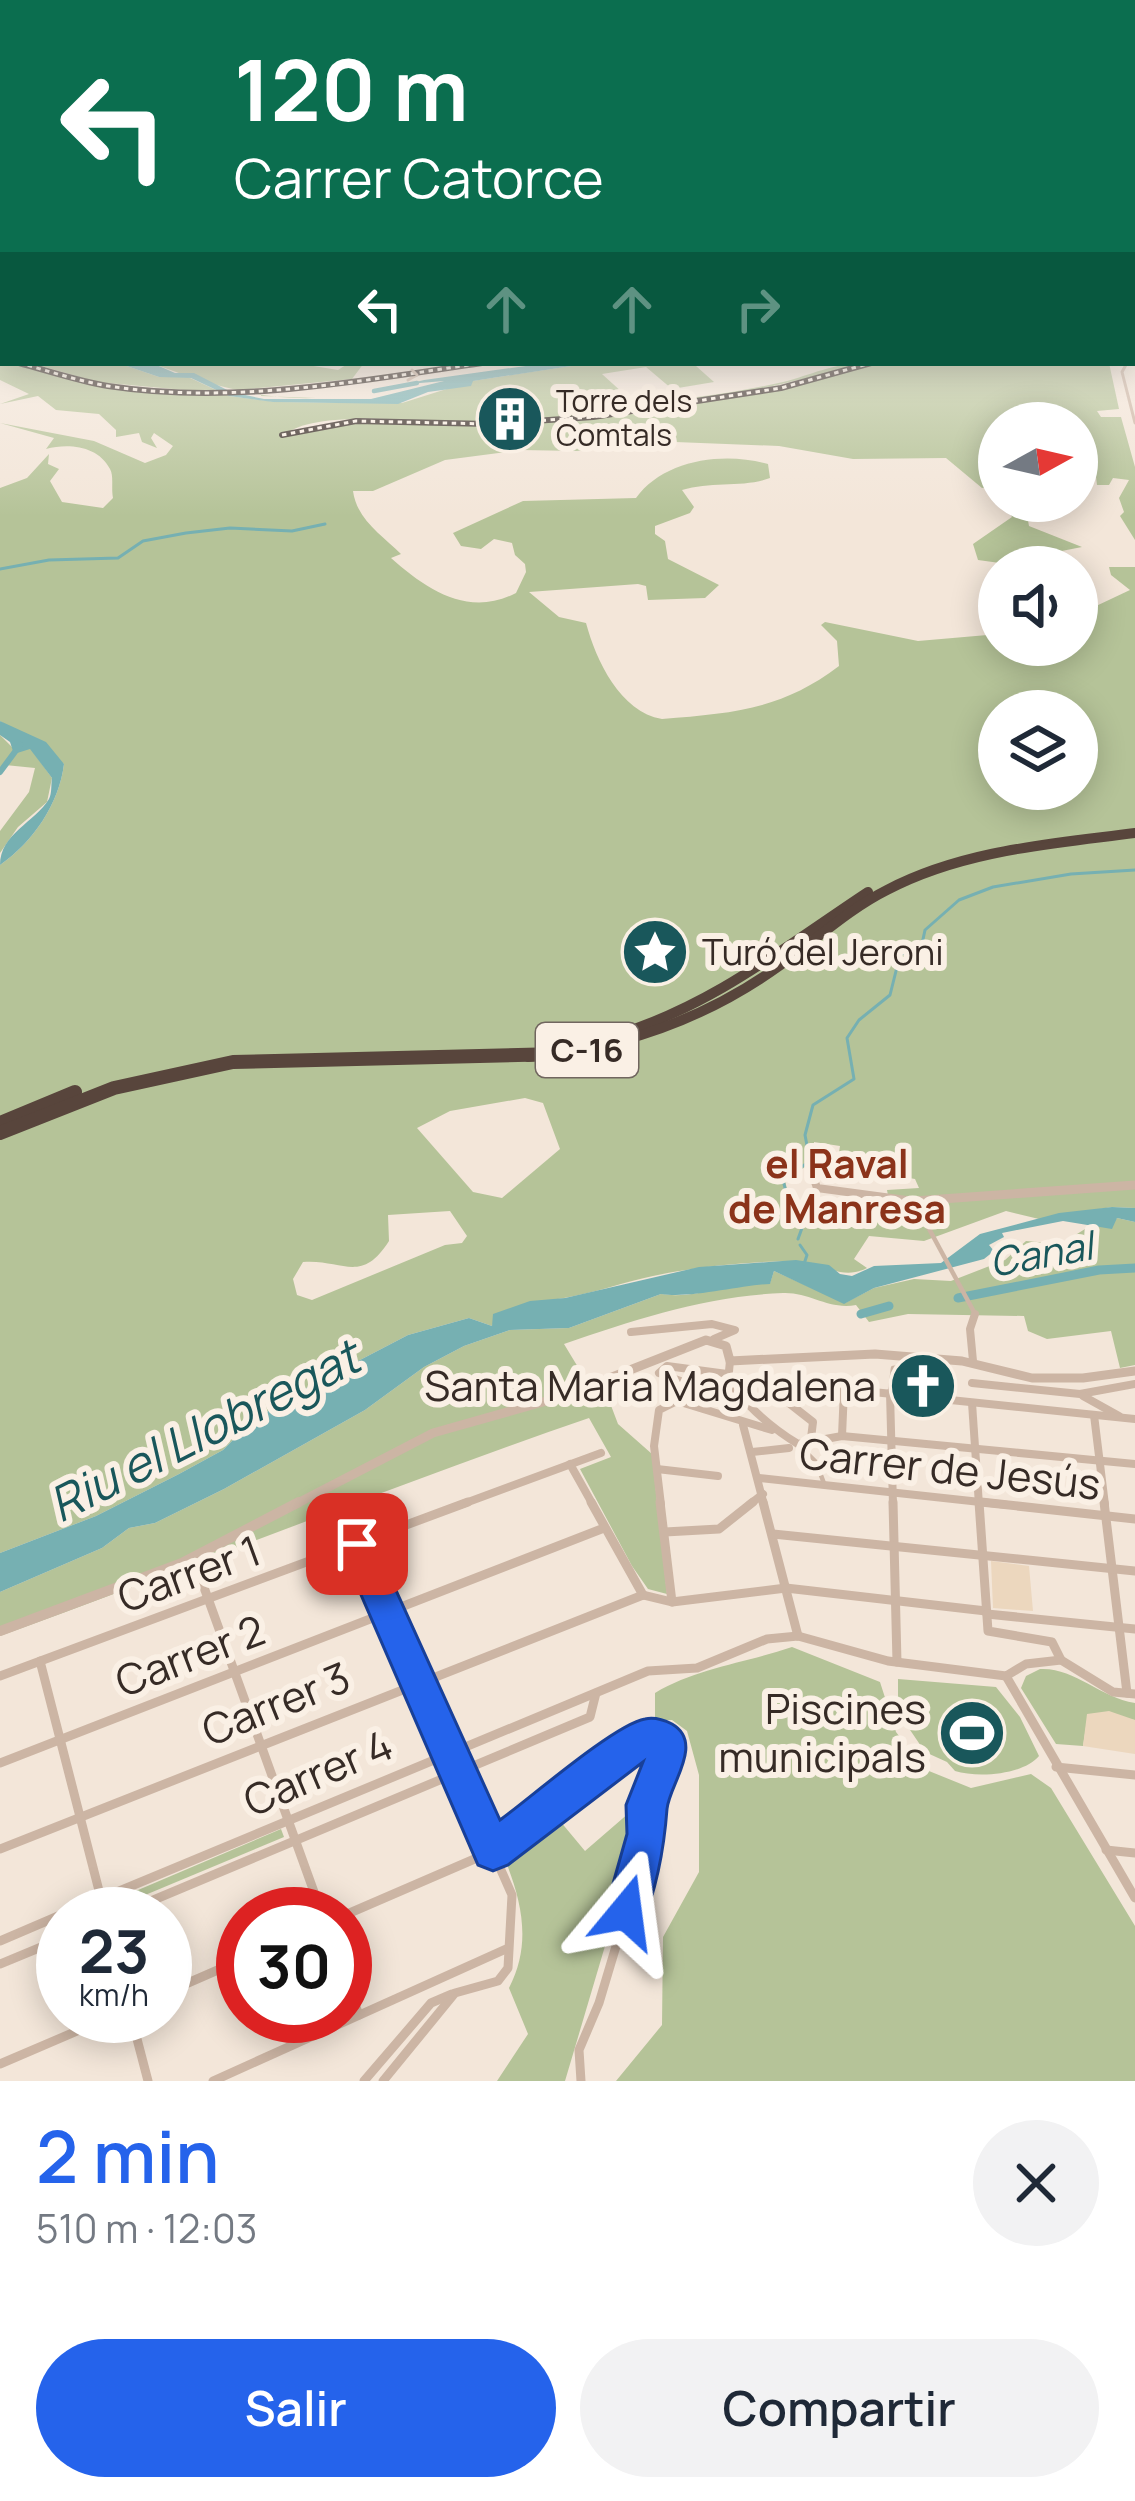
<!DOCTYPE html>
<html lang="es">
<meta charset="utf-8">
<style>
body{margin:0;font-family:Manrope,sans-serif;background:#f2f2f3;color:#1f2937;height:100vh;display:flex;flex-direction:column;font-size:45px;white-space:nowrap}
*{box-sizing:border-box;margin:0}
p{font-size:39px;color:#747a83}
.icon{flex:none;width:66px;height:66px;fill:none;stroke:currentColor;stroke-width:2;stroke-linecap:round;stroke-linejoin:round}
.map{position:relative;height:2081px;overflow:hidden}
.side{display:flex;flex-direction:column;background:#fff;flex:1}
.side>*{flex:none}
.top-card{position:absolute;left:0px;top:0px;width:1137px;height:366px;box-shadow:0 6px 30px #0003;background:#0b6e4f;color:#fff;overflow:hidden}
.needle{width:78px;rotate:82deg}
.tools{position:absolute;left:978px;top:402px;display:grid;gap:24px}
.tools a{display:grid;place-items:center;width:120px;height:120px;border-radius:50%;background:#fff;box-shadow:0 6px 30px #0003;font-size:60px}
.speed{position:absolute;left:36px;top:1887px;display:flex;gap:24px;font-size:60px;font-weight:700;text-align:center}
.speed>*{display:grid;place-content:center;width:156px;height:156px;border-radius:50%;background:#fff;box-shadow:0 6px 30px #0003;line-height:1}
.speed small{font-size:30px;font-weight:400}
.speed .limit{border:18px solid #d22;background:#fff;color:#111}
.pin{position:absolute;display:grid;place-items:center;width:102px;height:102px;color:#fff;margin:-51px;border-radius:24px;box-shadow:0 6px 18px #0006}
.me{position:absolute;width:132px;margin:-66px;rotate:16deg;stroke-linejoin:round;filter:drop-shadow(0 0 9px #0008)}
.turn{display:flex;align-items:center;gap:42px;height:252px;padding:0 36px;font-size:54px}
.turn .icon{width:156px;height:156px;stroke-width:2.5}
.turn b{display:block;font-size:84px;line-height:102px}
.lanes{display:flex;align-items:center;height:114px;padding:0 36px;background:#0003;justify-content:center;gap:60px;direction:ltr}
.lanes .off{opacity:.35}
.round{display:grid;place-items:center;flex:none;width:126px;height:126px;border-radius:63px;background:#f2f2f3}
.overview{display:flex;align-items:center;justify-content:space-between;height:204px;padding:0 36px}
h1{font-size:72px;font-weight:600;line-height:90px;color:#2563eb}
.button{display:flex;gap:24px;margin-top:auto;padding:24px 36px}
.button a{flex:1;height:138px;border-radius:72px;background:#2563eb;color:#fff;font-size:48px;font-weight:600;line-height:138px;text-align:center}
.button a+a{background:#f2f2f3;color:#1f2937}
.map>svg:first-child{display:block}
</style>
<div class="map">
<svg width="1135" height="2081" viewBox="0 0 1135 2081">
<rect width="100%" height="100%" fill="#f3e6d9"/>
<g fill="#b5c398" fill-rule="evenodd">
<path d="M0 360 117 388 184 390 97 382 31 363H118L159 377H188L229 396 277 402 357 403H402L472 381 591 363H720L696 366 714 382 672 389 646 367 602 374 634 403C683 400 735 393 783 382 811 375 834 363 864 363 732 400 591 424 453 422 412 421 309 410 284 436L356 422 504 425 594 418 783 388 876 363H1109L1119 409 1097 411 1101 417H1121L1135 467V540L1120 516 1124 512 1119 498 1129 480 1113 478 1109 485H1097L1093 452 1085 448 1077 455V423H999V486L982 488 946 458 853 459 779 446 650 441 577 451 521 450 445 460 373 491H353C357 520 382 535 401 554L391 558C426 589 468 618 516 593L526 572 525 564 515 555 512 543 494 539 481 549 461 546 453 533 523 501 636 498C663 460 723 451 768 464L770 478C743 488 711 481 682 490L694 507 690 513 655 526V534L665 541 668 559 719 585 705 598 648 600 646 586 638 584 529 592 559 617 586 623C596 660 620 712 662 719 733 713 781 710 839 666L837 641 821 625 825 622 918 641 999 634V645H1077V615L1130 590 1111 575 1109 567H1135V1208L1112 1207 1039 1219 1006 1211 924 1241 869 1236 854 1259 867 1268C840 1282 820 1260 790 1261 744 1262 699 1266 653 1276 624 1282 594 1293 564 1298 534 1303 522 1305 495 1319L492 1326 469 1318 408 1335 289 1397 249 1424 223 1450 179 1474 96 1516 0 1553V865C33 842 59 804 64 764L0 721V488L27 478 49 454 48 464 59 469 50 481 62 502 103 508 113 498C111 488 114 476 110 469 98 446 69 443 46 449L54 438 0 423 94 441 145 463 166 455 173 446 154 433 151 438 157 448 142 442 139 433 116 437V430L99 414 56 410 38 396 0 404 29 394 0 380ZM999 711H1077V789H999ZM525 1098 543 1103 560 1149 502 1198 473 1192 417 1128 450 1111ZM814 1142 840 1146 837 1165 915 1179 919 1188 887 1190 891 1212 844 1221 793 1217 785 1180 813 1162ZM450 1211 467 1236 462 1243 445 1245 312 1300 297 1295 293 1279 303 1262C343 1259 361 1285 389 1241L388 1215Z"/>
<path d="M151 363H295L338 370 349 363H364L352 379 250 389 261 391V396L316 398C255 400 206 383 151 363Z"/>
<polygon points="1006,507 1027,515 1029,526 1082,547 1026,558 1028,567 978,560 973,544 1012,517"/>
<polygon points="0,735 13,748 31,749 52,778 47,802 18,827 0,853 0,831 29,792 35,768 5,765 0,769"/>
<path d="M1117 1218 1135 1222V1365L1120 1368 1111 1331 1047 1339 1028 1331 1024 1316 908 1314 869 1322 856 1305C828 1310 810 1292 783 1293 706 1296 636 1319 564 1344L593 1392 604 1387 618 1424 652 1454 667 1594 648 1589 632 1566 580 1469 611 1457 589 1418C391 1486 197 1565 0 1636V1592L102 1548 129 1528 155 1523 224 1489 365 1410 424 1367 464 1346 510 1330 569 1328 661 1294C698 1300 733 1280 770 1283L774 1271 845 1303 874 1288 914 1279 951 1281 1005 1260 1026 1241 1061 1244 1093 1224 1108 1226Z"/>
<path d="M792 1647 880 1682 896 1732 924 1769 971 1788 1031 1774 1051 1788 1135 1926V2081H616L662 2025 663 1937 699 1872V1775L687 1731 672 1720H655V1693C697 1668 746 1663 792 1647Z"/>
<path d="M1040 1669C1074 1667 1099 1697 1135 1703V1720L1088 1714 1083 1746 1056 1744 1021 1688 1026 1676Z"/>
<path d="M898 1679 996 1687 1020 1717 1039 1756C1023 1775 978 1778 955 1771L947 1762 925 1752 906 1724 898 1711Z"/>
<path d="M637 1806 624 1882 565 2081H497L528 2034 509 1988C532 1944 522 1901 504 1857L560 1821 585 1851Z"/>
<polygon points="281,1829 284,1837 126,1903 124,1896"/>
</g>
<g fill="#ecd7be">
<polygon points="991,1561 1029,1566 1033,1611 993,1608"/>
<polygon points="1109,1711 1135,1720 1135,1754 1083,1746 1087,1714"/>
</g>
<g fill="#76b0b2">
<polygon points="118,363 152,363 175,373 194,373 231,392 264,399 371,399 444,381 408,384 424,380 547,363 591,363 473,381 471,386 428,392 398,404 273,402 229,396 191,378 159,377"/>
<path d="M0 721 46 742 64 764C59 804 33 842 0 865 0 834 35 822 49 799 52 793 51 785 52 778L30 749 14 754 10 742 0 735Z"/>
<path d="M1112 1207 1135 1208V1222L1117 1218 1112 1229 1063 1221 1002 1233 1004 1237 989 1245 994 1251 984 1259 874 1288 844 1304 774 1271 770 1284C741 1285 690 1299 661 1294L569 1328 510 1330 464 1346 424 1367 365 1410 224 1489 155 1523 129 1528 102 1548 0 1592V1553L96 1516 179 1474 223 1450 249 1424 289 1397 408 1335 469 1318 492 1326 493 1314 530 1301 565 1298 699 1267 796 1260 829 1265 840 1274 852 1276 874 1266 941 1263 980 1234 1059 1213Z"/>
</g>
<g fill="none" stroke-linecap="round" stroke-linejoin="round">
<g stroke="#76b0b2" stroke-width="3">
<polyline points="0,569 49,560 118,558 143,541 186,533 230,528 292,531 325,524"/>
<polyline points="798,1239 806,1217 791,1212 783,1180 810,1161 805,1135 813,1105 854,1079 847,1038 859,1020 890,995 900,955 922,944 925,930 959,900 993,887 1071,874 1135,870"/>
<polyline points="800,1245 807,1255 804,1264"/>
</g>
<polyline stroke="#76b0b2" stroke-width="4.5" points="374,391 417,383"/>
<polyline stroke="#76b0b2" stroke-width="6" points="0,772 20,745"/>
<g stroke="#76b0b2" stroke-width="9">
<polyline points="958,1298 1099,1270 1135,1268"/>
<polyline points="861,1314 889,1306"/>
</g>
<g stroke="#ccb5a4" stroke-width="4.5">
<polyline points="914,1201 974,1312"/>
<polyline points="890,1393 893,1368 939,1362"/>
<polyline points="800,1446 816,1462 825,1486"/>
</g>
<g stroke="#ccb5a4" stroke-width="3">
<polyline points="1127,363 1122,372 1135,423"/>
<polyline points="408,380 417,375"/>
</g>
<g stroke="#ccb5a4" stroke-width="8">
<polyline points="829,1158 813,1176 817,1188 914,1201"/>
<polyline points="631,1332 712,1324 735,1330 714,1339"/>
<path d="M730 1361 728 1381C748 1407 770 1427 798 1444L842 1436 1135 1464"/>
<polyline points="973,1361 970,1329 975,1314"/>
<polyline points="727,1374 667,1366 659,1373 744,1405"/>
<polyline points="972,1383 1080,1394 1135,1384"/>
<polyline points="686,1385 686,1392 707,1407"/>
<polyline points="767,1386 813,1422 811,1438"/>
<polyline points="890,1393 893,1505"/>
<polyline points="1083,1396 1119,1416"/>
<polyline points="972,1403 979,1505"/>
<polyline points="1094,1415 1105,1505"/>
<polyline points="743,1425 764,1505"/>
<polyline points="842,1436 844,1389 1135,1419"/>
<polyline points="752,1452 789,1448"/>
<polyline points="570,1464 593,1505"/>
<polyline points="657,1469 718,1476"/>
<polyline points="759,1478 1008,1505"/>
<polyline points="460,1505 601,1453"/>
<polyline points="661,1505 654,1446 659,1410 677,1401 772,1430"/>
<polyline points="749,1505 763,1494"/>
</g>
<g stroke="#ccb5a4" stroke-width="9">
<polyline points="591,1502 643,1595"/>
<polyline points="660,1502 672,1602"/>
<polyline points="763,1502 798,1636"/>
<polyline points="893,1502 897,1662"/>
<polyline points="979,1502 988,1631 1052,1642 1061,1660"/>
<polyline points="981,1502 1135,1519"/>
<polyline points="1104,1502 1127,1693"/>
<polyline points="346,1520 512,1895 508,1968 498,1981 455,1993 383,2081"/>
<polyline points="665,1532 719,1529 753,1502"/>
<polyline points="773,1534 1135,1571"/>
<polyline points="193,1557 322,1914"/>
<polyline points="643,1595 672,1602 786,1588 986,1611"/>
<polyline points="987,1614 1135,1629"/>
<polyline points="40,1661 105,1914"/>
<polyline points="0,1676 468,1502"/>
<polyline points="1006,1676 1135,1898"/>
<polyline points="0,1763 604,1528"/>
<polyline points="1056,1767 1135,1775"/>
<polyline points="0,1849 643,1595"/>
<polyline points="1106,1850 1135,1853"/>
<polyline points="64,1914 648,1671 697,1668 767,1639 798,1636 888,1661 1006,1676 1026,1664 1061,1660 1113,1692 1135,1694"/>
<polyline points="120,1914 590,1717 596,1693"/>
<polyline points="345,1915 493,1851 644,1737 665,1743 662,1771 646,1806 648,1834 640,1866 599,2003 579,2050 581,2081"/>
<polyline points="0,1941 63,1914"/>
<polyline points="0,1964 63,1938"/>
<polyline points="345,1977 359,2015"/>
<polyline points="165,1993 243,1959"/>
<polyline points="131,2016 148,2081"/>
<polyline points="0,2064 112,2016"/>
<polyline points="213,2081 506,1949"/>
<polyline points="364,2081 431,2003 452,1994"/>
</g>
<g stroke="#ccb5a4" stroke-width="9">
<polyline points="914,1201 1135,1185"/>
<polyline points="294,1505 433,1433 564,1396 706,1340 726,1346 730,1361 875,1354 962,1361 1032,1378 1083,1378 1135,1371"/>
</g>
<polyline stroke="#ccb5a4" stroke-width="10" points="0,1631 182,1563 299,1502"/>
<g stroke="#58453c" stroke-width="10">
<path d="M616 1035C712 1006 786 946 868 892"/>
<path d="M528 1057C622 1049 706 1019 782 964 817 939 849 909 887 890 963 850 1051 844 1135 833"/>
</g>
<g stroke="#58453c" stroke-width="14">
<polyline points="0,1123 75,1092"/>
<polyline points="0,1133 114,1088 233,1062 558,1054"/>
</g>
<defs>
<g id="rail">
<path d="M19 363C49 371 78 381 108 386 233 405 359 381 482 363"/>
<polyline points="282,435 356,421 489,424 593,417 781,388 871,363"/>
</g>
</defs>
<use href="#rail" stroke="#362b26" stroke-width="6"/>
<use href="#rail" stroke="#faf0e5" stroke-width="3" stroke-dasharray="4.5" stroke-linecap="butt"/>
<polyline stroke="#ccb5a4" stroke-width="3" points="412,370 417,375"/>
</g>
<linearGradient id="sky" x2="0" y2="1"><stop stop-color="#7ab2d2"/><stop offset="0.44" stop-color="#faf4ee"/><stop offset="1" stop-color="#faf4ee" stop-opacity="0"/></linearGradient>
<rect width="1135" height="516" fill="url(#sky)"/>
<path fill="#2563eb" stroke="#184099" stroke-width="3" d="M357 1528 370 1533 500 1820C529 1799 615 1724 645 1719 654 1717 664 1720 672 1724 705 1743 669 1785 667 1809 664 1850 657 1888 641 1927L626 1933 611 1927 605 1912 627 1834 626 1805 643 1762 508 1865 493 1871 478 1865 339 1544 344 1533Z"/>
<defs>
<symbol id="building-disc" viewBox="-11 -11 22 22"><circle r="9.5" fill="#19575b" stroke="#faf0e5"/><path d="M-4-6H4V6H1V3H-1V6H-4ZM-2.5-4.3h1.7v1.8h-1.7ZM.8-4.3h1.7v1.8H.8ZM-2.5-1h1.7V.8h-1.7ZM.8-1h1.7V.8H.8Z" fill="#fff"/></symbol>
<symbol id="sight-disc" viewBox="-11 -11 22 22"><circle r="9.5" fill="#19575b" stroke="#faf0e5"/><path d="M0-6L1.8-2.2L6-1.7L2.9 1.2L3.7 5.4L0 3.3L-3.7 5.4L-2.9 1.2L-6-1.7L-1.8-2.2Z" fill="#fff"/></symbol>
<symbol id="church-disc" viewBox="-11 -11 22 22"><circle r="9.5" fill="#19575b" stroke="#faf0e5"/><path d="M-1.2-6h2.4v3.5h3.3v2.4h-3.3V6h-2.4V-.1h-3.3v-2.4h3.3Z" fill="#fff"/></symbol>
<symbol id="stadium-disc" viewBox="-11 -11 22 22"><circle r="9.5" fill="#19575b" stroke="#faf0e5"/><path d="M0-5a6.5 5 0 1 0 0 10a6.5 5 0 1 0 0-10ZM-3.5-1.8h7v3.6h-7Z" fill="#fff"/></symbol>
</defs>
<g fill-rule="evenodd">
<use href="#building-disc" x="472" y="381" width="76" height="76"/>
<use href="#sight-disc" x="617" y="914" width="76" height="76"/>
<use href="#church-disc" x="885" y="1348" width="76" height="76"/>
<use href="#stadium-disc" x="934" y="1695" width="76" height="76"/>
</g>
<g text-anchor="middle" stroke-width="12" stroke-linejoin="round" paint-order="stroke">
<g font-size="30" fill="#362b26" stroke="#faf0e5" text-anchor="start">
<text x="556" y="412">Torre dels<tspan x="556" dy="34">Comtals</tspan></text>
</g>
<rect fill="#faf0e5" stroke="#71665f" stroke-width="3" x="536" y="1023" width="102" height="54" rx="9"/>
<g font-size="33" font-weight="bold" fill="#362b26">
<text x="587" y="1062">C-16</text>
</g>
<g font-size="36" fill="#362b26" stroke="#faf0e5" text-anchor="start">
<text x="702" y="965">Turó del Jeroni</text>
</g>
<g font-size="39" font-weight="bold" fill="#8b331a" stroke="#faf0e5">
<text x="837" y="1178">el Raval<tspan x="837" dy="45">de Manresa</tspan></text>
</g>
<g font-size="39" font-style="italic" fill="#19575b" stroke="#faf0e5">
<text transform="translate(1041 1254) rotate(-10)" y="14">Canal</text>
</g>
<g font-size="42" fill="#362b26" stroke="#faf0e5" text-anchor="end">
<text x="876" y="1401">Santa Maria Magdalena</text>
<text x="926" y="1724">Piscines<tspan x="926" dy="48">municipals</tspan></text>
</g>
<g font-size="42" fill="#362b26" stroke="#faf0e5">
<text transform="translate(950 1469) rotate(6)" y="15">Carrer de Jesús</text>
<text transform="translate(189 1574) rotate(-20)" y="15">Carrer 1</text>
<text transform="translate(190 1656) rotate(-21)" y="15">Carrer 2</text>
<text transform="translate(276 1704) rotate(-22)" y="15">Carrer 3</text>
<text transform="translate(318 1773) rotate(-23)" y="15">Carrer 4</text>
</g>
<g font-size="48" font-style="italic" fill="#19575b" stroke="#faf0e5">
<text transform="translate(204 1431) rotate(-27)" y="17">Riu el Llobregat</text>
</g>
</g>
</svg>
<div class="tools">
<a><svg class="needle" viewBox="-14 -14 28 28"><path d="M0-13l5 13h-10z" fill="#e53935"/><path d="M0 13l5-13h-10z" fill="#747a83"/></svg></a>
<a><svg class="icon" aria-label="sound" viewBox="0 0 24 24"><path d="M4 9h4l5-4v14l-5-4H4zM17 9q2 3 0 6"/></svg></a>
<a><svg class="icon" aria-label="layers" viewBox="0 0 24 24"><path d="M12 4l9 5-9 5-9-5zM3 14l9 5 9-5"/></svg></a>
</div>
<div class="speed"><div>23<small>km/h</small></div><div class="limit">30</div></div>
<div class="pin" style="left:357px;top:1544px;background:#d93025"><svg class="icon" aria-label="arrive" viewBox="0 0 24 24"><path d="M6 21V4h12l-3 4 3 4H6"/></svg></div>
<svg class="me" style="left:626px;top:1912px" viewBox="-20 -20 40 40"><path d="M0-17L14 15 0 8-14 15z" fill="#2563eb" stroke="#fff" stroke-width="4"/></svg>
<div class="top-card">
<div class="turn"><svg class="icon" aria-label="left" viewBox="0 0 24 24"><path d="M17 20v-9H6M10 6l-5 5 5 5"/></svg><div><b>120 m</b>Carrer Catorce</div></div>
<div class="lanes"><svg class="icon" aria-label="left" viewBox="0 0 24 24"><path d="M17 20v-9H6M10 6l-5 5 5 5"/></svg><svg class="icon off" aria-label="ahead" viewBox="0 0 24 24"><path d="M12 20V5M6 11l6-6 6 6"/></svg><svg class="icon off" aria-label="ahead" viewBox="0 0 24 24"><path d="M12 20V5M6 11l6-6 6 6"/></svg><svg class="icon off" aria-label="right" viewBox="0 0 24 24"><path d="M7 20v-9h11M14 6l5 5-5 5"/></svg></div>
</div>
</div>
<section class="side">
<div class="overview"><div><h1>2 min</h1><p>510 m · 12:03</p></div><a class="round"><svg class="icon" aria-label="close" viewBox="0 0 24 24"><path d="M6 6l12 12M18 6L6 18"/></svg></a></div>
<div class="button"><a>Salir</a><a>Compartir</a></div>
</section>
